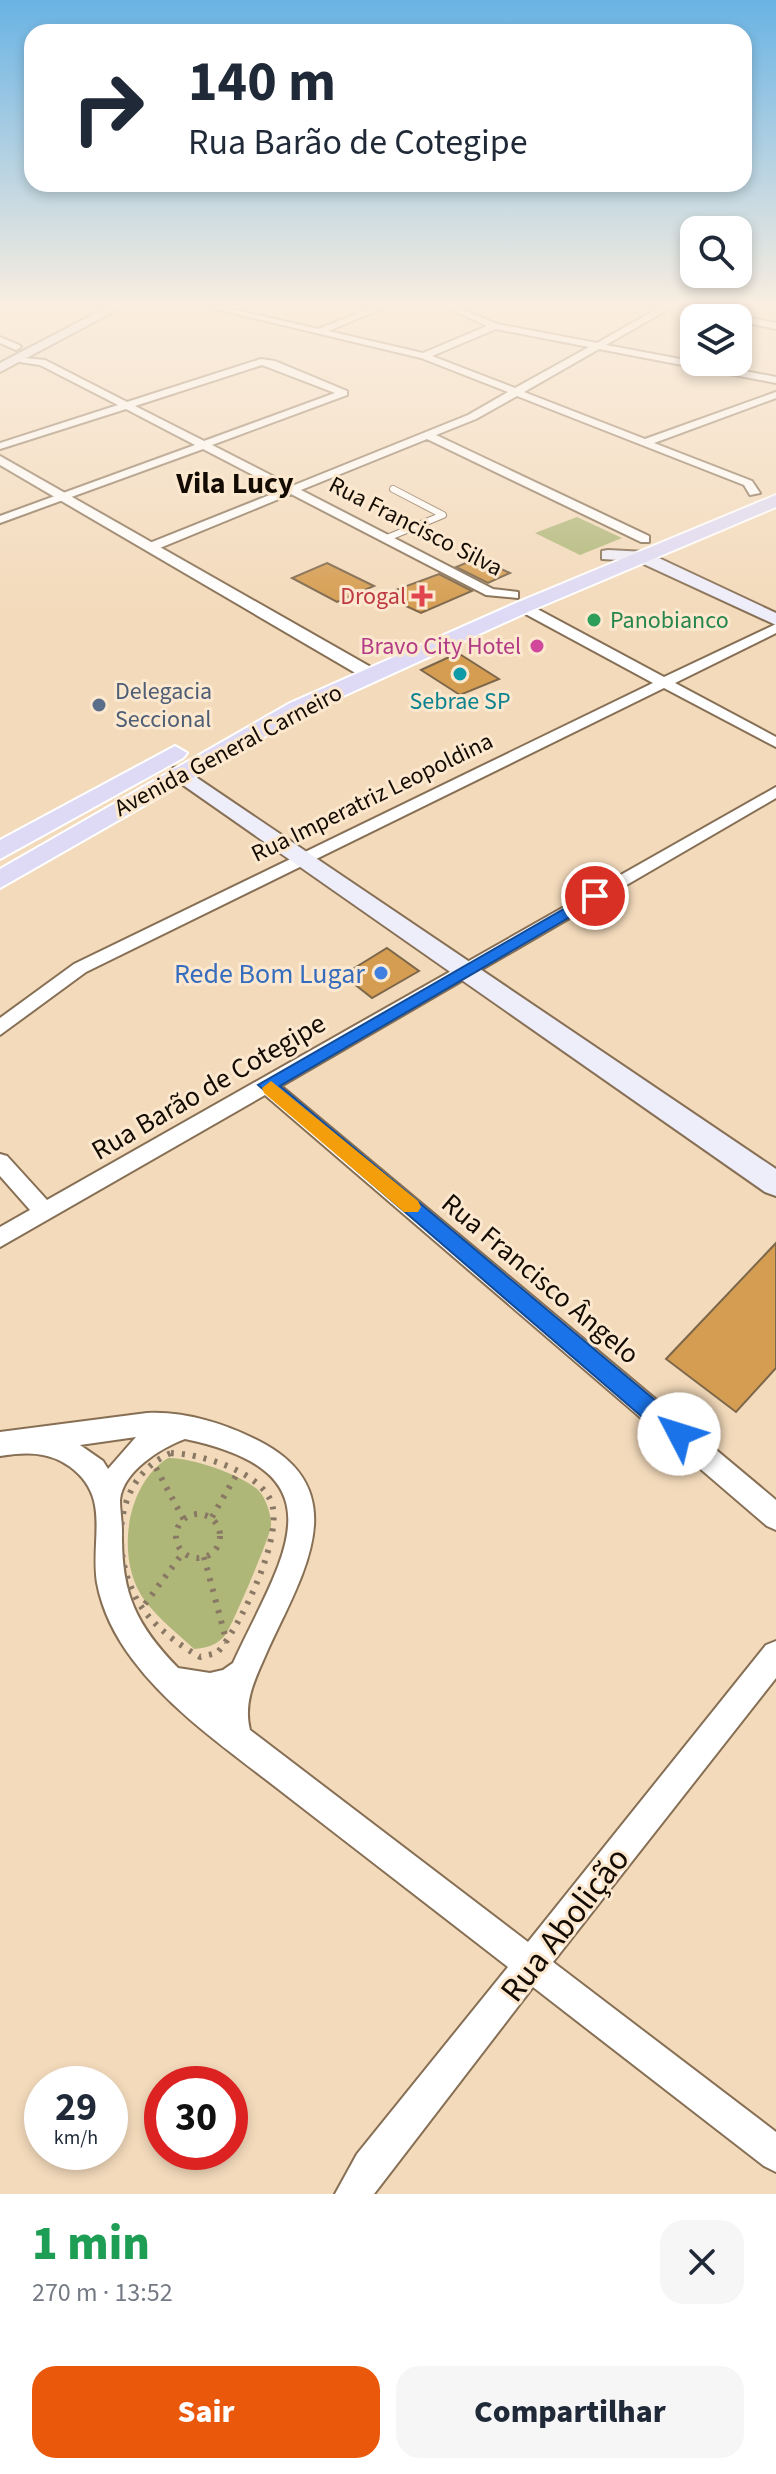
<!DOCTYPE html>
<html lang="pt">
<meta charset="utf-8">
<style>
body{margin:0;font-family:"Source Sans 3",sans-serif;background:#f6f6f7;color:#1f2937;height:100vh;display:flex;flex-direction:column;font-size:30px;white-space:nowrap}
*{box-sizing:border-box;margin:0}
p{font-size:26px;color:#747a83}
.icon{flex:none;width:44px;height:44px;fill:none;stroke:currentColor;stroke-width:2;stroke-linecap:round;stroke-linejoin:round}
.map{position:relative;height:2194px;overflow:hidden}
.panel{display:flex;flex-direction:column;background:#fff;flex:1}
.panel>*{flex:none}
.guide{position:absolute;left:24px;top:24px;width:728px;height:168px;border-radius:24px;box-shadow:0 4px 12px #0003;background:#fff;color:#1f2937;overflow:hidden}
.controls{position:absolute;left:680px;top:216px;display:grid;gap:16px}
.controls a{display:grid;place-items:center;width:72px;height:72px;border-radius:16px;background:#fff;box-shadow:0 4px 12px #0003;font-size:40px}
.speed{position:absolute;left:24px;top:2066px;display:flex;gap:16px;font-size:40px;font-weight:700;text-align:center}
.speed>*{display:grid;place-content:center;width:104px;height:104px;border-radius:50%;background:#fff;box-shadow:0 4px 12px #0003;line-height:1}
.speed small{font-size:20px;font-weight:400}
.speed .limit{border:12px solid #d22;background:#fff;color:#111}
.pin{position:absolute;display:grid;place-items:center;width:68px;height:68px;color:#fff;margin:-34px;border:4px solid #fff;border-radius:50%;box-shadow:0 2px 8px #0007}
.me{position:absolute;width:88px;margin:-44px;rotate:310deg;stroke-linejoin:round;filter:drop-shadow(0 0 6px #0008)}
.turn{display:flex;align-items:center;gap:28px;height:168px;padding:0 32px;font-size:36px}
.turn .icon{width:104px;height:104px;stroke-width:2.5}
.turn b{display:block;font-size:56px;line-height:68px}
.round{display:grid;place-items:center;flex:none;width:84px;height:84px;border-radius:24px;background:#f6f6f7}
.overview{display:flex;align-items:center;justify-content:space-between;height:136px;padding:0 32px}
h1{font-size:48px;font-weight:800;line-height:60px;color:#1e9e55}
.primary-button{display:flex;gap:16px;margin-top:auto;padding:16px 32px}
.primary-button a{flex:1;height:92px;border-radius:24px;background:#ea580c;color:#fff;font-size:32px;font-weight:800;line-height:92px;text-align:center}
.primary-button a+a{background:#f6f6f7;color:#1f2937}
.map>svg:first-child{display:block}
</style>
<div class="map">
<svg width="776" height="2194" viewBox="0 0 776 2194">
<rect width="100%" height="100%" fill="#f3dabb"/>
<g fill="#afb778">
<polygon points="577,517 622,538 580,555 535,533"/>
<path d="M168 1458C190 1457 243 1475 259 1491 266 1498 272 1517 271 1526 270 1537 233 1623 226 1634 218 1645 207 1648 194 1649 178 1634 159 1619 145 1601 115 1560 125 1485 168 1458Z"/>
</g>
<g fill="#d59d51" stroke="#7d674b" stroke-width="2">
<polygon points="478,558 510,573 488,583 456,567"/>
<polygon points="327,563 374,586 337,602 292,578"/>
<polygon points="439,574 472,591 421,613 382,595"/>
<polygon points="458,653 499,679 460,695 421,670"/>
<polygon points="387,948 419,971 372,998 343,975"/>
<polygon points="776,1243 776,1368 736,1412 666,1359"/>
</g>
<g fill="none" stroke-linecap="round" stroke-linejoin="round">
<defs>
<polyline id="service" points="387,538 443,515 393,489"/>
<g id="minor">
<path d="M198 305H213L318 329 379 305H391L328 331 423 353 487 326 441 305H452L497 324 597 343 664 305H684L776 323V329L738 321V318L672 307 606 345 776 377V383L599 349 524 392 645 439 776 392V398L654 443 752 481 760 493 750 495 744 485 517 396 476 419 436 435 649 536V542H641L427 439 301 490 493 589 518 592V598L486 595 291 494 155 550H147V544L282 490 203 449 0 523V516L195 445 126 409 0 449V443L118 405 40 365 13 361V357L45 360 127 402 261 359 275 361 347 391V395L212 445 292 486 468 415 508 392 421 358ZM496 329 589 347 515 388 432 356ZM262 365 335 393 204 441 135 406Z"/>
<polygon points="0,337 19,345 21,347 16,350 0,343"/>
<polygon points="518,604 528,604 664,677 776,624 776,633 675,683 776,737 776,747 664,688 86,972 0,1035 0,1018 74,964 653,683 518,610"/>
<polygon points="776,787 776,798 281,1086 776,1500 776,1530 767,1526 265,1095 0,1247 0,1227 30,1210 0,1176 0,1154 7,1156 47,1200"/>
<path d="M147 1413C185 1411 226 1424 259 1441 359 1492 299 1580 266 1654 255 1679 243 1702 250 1730L528 1942 766 1645 776 1641V1678L553 1962 776 2132V2172L764 2166 533 1987 374 2194H335L357 2154 508 1967C433 1909 357 1850 282 1792 231 1752 172 1712 133 1660 116 1638 102 1610 97 1583 90 1538 112 1497 69 1466 47 1451 25 1452 0 1456V1432ZM136 1437 108 1469 103 1461 80 1445ZM185 1439C348 1473 281 1559 233 1663L223 1670 210 1673 178 1668C135 1624 121 1592 122 1531 122 1521 120 1510 120 1500 123 1471 161 1448 185 1439Z"/>
</g>
<polygon id="tertiary" points="0,456 376,670 378,674 370,679 364,678 0,465"/>
<g id="secondary">
<polygon points="111,305 126,305 0,372 0,363"/>
<polygon points="608,550 646,552 776,613 776,625 637,561 602,559 602,551"/>
<polygon points="181,767 776,1169 776,1196 765,1192 173,778 170,773 173,768"/>
</g>
<g id="primary">
<polygon points="776,495 776,507 530,611 306,713 0,888 0,869 290,703 516,603"/>
<polygon points="175,746 187,753 183,758 0,859 0,840"/>
</g>
</defs>
<use href="#service" stroke="#866f54" stroke-width="8"/>
<use href="#minor" stroke="#866f54" stroke-width="4"/>
<use href="#tertiary" stroke="#866f54" stroke-width="4"/>
<use href="#secondary" stroke="#866f54" stroke-width="4"/>
<use href="#primary" stroke="#fff" stroke-width="4"/>
<g stroke="#897864" stroke-width="6" stroke-dasharray="3 8" stroke-linecap="butt">
<path d="M171 1453C201 1454 255 1470 270 1499 287 1532 240 1627 217 1653L200 1657C176 1643 150 1624 136 1598 110 1548 115 1477 171 1453Z"/>
<polyline points="156,1468 184,1520"/>
<circle cx="198" cy="1536" r="22"/>
<polyline points="212,1517 238,1472"/>
<polyline points="204,1557 227,1643"/>
<polyline points="145,1604 182,1554"/>
</g>
<use href="#service" stroke="#fff" stroke-width="6"/>
<use href="#minor" fill="#fff" fill-rule="evenodd"/>
<use href="#tertiary" fill="#fff" fill-rule="evenodd"/>
<use href="#secondary" fill="#eeedfa" fill-rule="evenodd"/>
<use href="#primary" fill="#dedaf5" fill-rule="evenodd"/>
</g>
<linearGradient id="sky" x2="0" y2="1"><stop stop-color="#69b3e4"/><stop offset="0.5" stop-color="#faeee0"/><stop offset="1" stop-color="#faeee0" stop-opacity="0"/></linearGradient>
<rect width="776" height="612" fill="url(#sky)"/>
<polygon fill="#1a73e8" stroke="#114b97" stroke-width="2" points="595,891 603,896 601,899 280,1086 687,1427 691,1434 687,1442 679,1445 671,1442 258,1085"/>
<polygon fill="#f59e0b" points="271,1081 418,1201 421,1207 418,1212 404,1212 264,1093 262,1088"/>
<path fill="#e0444e" stroke="#fce8cf" stroke-width="3" d="M418 584h8v8h8v8h-8v8h-8v-8h-8v-8h8z"/>
<circle fill="#2e9e5b" stroke="#fce8cf" stroke-width="3" cx="594" cy="620" r="8"/>
<circle fill="#d1479c" stroke="#fce8cf" stroke-width="3" cx="537" cy="646" r="8"/>
<circle fill="#0f9aa8" stroke="#fce8cf" stroke-width="3" cx="460" cy="674" r="8"/>
<circle fill="#5c6f8a" stroke="#fce8cf" stroke-width="3" cx="99" cy="705" r="8"/>
<circle fill="#3f7fe0" stroke="#fce8cf" stroke-width="3" cx="381" cy="973" r="8"/>
<g text-anchor="middle" stroke-width="6" stroke-linejoin="round" paint-order="stroke">
<g font-size="24" fill="#140c03" stroke="#fce8cf">
<text transform="translate(416 526) rotate(27)" y="8">Rua Francisco Silva</text>
<text transform="translate(228 750) rotate(-28)" y="8">Avenida General Carneiro</text>
<text transform="translate(372 797) rotate(-26)" y="8">Rua Imperatriz Leopoldina</text>
</g>
<g font-size="24" fill="#be3a42" stroke="#fce8cf" text-anchor="end">
<text x="406" y="604">Drogal</text>
</g>
<g font-size="24" fill="#27864d" stroke="#fce8cf" text-anchor="start">
<text x="610" y="628">Panobianco</text>
</g>
<g font-size="24" fill="#b23c85" stroke="#fce8cf" text-anchor="end">
<text x="521" y="654">Bravo City Hotel</text>
</g>
<g font-size="24" fill="#4e5e75" stroke="#fce8cf" text-anchor="start">
<text x="115" y="699">Delegacia<tspan x="115" dy="28">Seccional</tspan></text>
</g>
<g font-size="24" fill="#0d838f" stroke="#fce8cf">
<text x="460" y="709">Sebrae SP</text>
</g>
<g font-size="28" fill="#366cbe" stroke="#fce8cf" text-anchor="end">
<text x="365" y="983">Rede Bom Lugar</text>
</g>
<g font-size="28" fill="#140c03" stroke="#fce8cf">
<text transform="translate(208 1086) rotate(-30)" y="10">Rua Barão de Cotegipe</text>
<text transform="translate(541 1278) rotate(40)" y="10">Rua Francisco Ângelo</text>
</g>
<g font-size="30" font-weight="bold" fill="#140c03" stroke="#fce8cf">
<text x="235" y="493">Vila Lucy</text>
</g>
<g font-size="34" fill="#140c03" stroke="#fce8cf">
<text transform="translate(564 1924) rotate(-52)" y="12">Rua Abolição</text>
</g>
</g>
</svg>
<div class="controls">
<a><svg class="icon" aria-label="search" viewBox="0 0 24 24"><circle cx="10" cy="10" r="6"/><path d="M15 15l6 6"/></svg></a>
<a><svg class="icon" aria-label="layers" viewBox="0 0 24 24"><path d="M12 4l9 5-9 5-9-5zM3 14l9 5 9-5"/></svg></a>
</div>
<div class="speed"><div>29<small>km/h</small></div><div class="limit">30</div></div>
<div class="pin" style="left:595px;top:896px;background:#d93025"><svg class="icon" aria-label="arrive" viewBox="0 0 24 24"><path d="M6 21V4h12l-3 4 3 4H6"/></svg></div>
<svg class="me" style="left:679px;top:1434px" viewBox="-20 -20 40 40"><circle r="19" fill="#fff"/><path d="M0-13L10 11 0 6-10 11z" fill="#1a73e8"/></svg>
<div class="guide">
<div class="turn"><svg class="icon" aria-label="right" viewBox="0 0 24 24"><path d="M7 20v-9h11M14 6l5 5-5 5"/></svg><div><b>140 m</b>Rua Barão de Cotegipe</div></div>
</div>
</div>
<section class="panel">
<div class="overview"><div><h1>1 min</h1><p>270 m · 13:52</p></div><a class="round"><svg class="icon" aria-label="close" viewBox="0 0 24 24"><path d="M6 6l12 12M18 6L6 18"/></svg></a></div>
<div class="primary-button"><a>Sair</a><a>Compartilhar</a></div>
</section>
